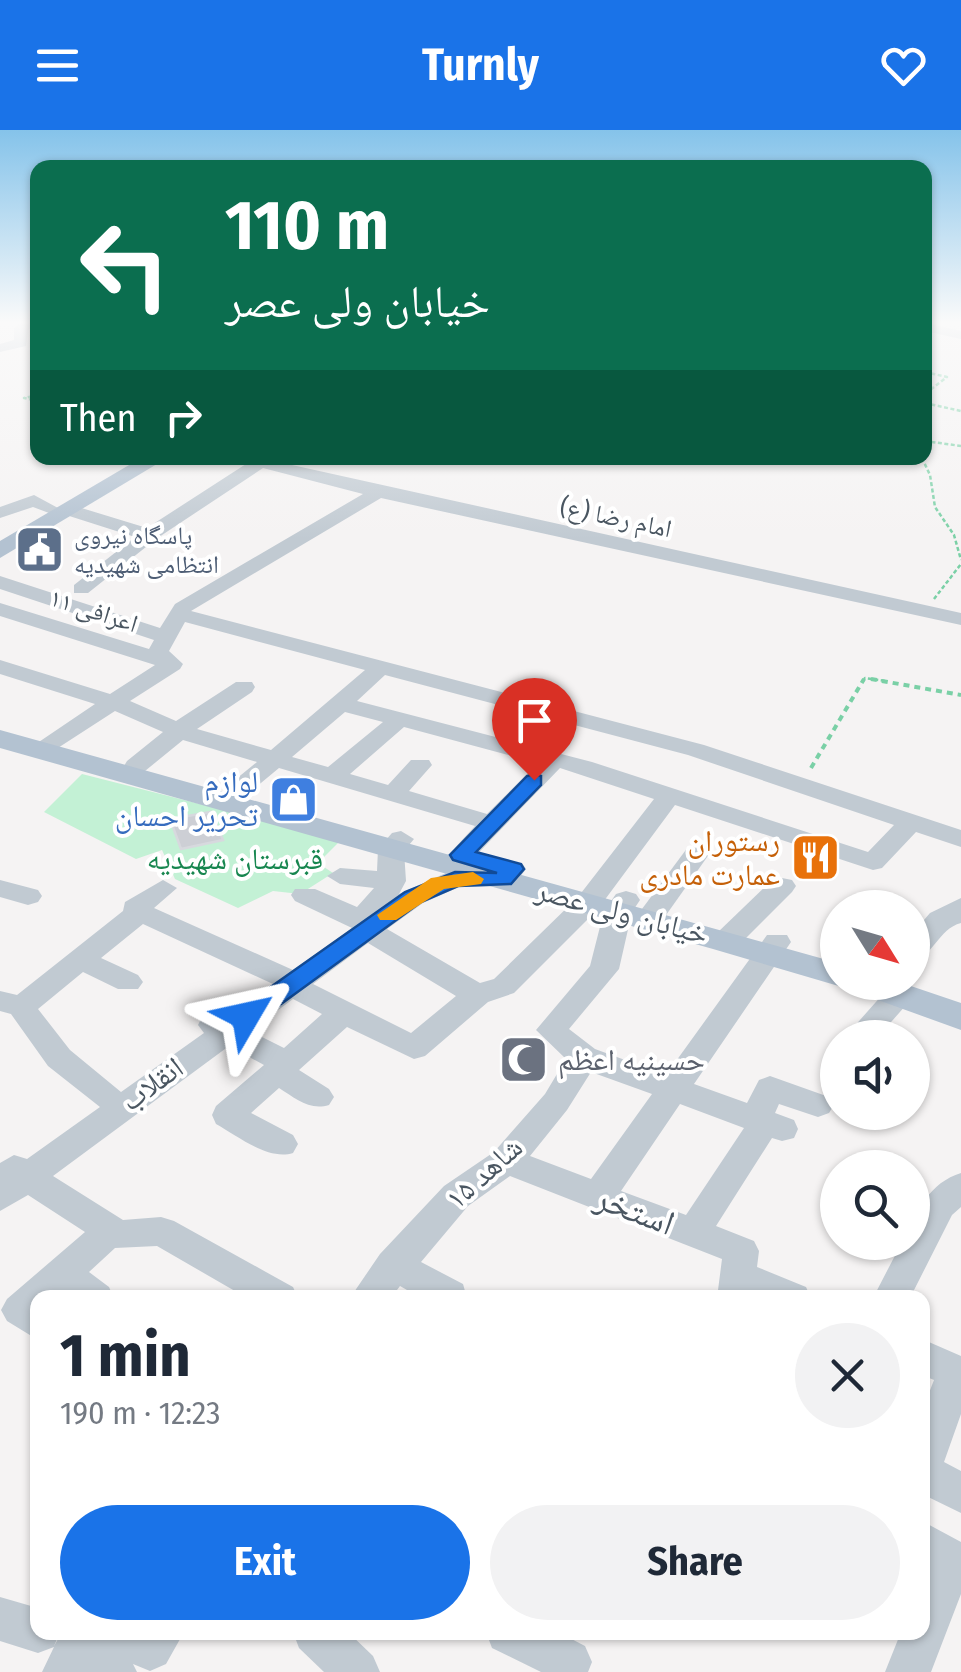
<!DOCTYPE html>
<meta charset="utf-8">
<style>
body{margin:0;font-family:"Fira Sans Condensed","Noto Naskh Arabic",sans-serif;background:#f2f2f3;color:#1f2937;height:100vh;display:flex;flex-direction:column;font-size:38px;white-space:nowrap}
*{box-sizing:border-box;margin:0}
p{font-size:32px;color:#747a83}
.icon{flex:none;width:55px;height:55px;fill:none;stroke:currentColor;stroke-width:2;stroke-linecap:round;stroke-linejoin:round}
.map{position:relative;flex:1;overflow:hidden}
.details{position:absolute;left:30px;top:1160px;width:900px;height:350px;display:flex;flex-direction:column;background:#fff;border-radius:20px;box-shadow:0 2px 8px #0004}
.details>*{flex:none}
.guide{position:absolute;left:30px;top:30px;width:902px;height:305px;border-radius:20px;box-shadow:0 2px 8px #0004;background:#0b6e4f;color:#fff;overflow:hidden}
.needle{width:65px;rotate:127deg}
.tools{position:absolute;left:820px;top:760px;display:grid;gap:20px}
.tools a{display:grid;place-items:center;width:110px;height:110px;border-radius:50%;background:#fff;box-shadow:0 2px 8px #0004;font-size:50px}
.pin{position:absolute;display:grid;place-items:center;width:85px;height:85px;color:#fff;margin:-102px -42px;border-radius:50% 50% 50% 0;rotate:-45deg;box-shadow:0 0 10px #0007}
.pin .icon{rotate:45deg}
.me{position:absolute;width:110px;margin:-55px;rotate:54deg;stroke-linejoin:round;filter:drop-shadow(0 0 8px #0008)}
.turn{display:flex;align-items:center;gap:35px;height:210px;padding:0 30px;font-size:45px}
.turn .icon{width:130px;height:130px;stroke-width:2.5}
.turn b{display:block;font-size:70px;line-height:85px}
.then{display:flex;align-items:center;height:95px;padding:0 30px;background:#0003;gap:20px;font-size:38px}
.round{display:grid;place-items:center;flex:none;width:105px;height:105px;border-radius:52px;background:#f2f2f3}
.head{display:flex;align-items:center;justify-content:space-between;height:170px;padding:0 30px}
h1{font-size:60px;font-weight:700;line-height:75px}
.cta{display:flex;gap:20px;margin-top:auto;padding:20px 30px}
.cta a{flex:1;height:115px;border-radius:60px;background:#1a73e8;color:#fff;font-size:40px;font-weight:700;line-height:115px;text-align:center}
.cta a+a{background:#f2f2f3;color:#1f2937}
header{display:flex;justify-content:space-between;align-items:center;height:130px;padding:0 30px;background:#1a73e8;color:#fff;font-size:45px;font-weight:700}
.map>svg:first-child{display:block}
</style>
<header><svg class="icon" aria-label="menu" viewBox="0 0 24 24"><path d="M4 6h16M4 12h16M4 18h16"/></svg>Turnly<svg class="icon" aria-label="heart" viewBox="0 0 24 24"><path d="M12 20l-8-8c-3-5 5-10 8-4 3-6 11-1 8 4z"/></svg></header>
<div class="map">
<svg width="961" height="1542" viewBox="0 0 961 1542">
<rect width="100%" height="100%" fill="#f5f3f3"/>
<polygon fill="#c3f1d5" points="82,644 341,710 318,733 333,743 300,764 273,761 238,778 175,749 162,720 136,729 44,682"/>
<polygon fill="#cdcfd5" stroke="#d7d9de" stroke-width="2.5" points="211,682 223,710 181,719 170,689"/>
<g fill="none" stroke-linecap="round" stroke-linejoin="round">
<g stroke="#7ad0a6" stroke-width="2.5" stroke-dasharray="4 2.5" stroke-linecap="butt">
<polyline points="925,242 947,247 925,264"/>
<polyline points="38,265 24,268 38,271"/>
<polyline points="925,273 961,281"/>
<polyline points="925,311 961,316"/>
<polyline points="922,328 930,345 935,377 954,405 961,430"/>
<polyline points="934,469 961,434"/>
<polyline points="863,551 865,548 885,551"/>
</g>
<g stroke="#7ad0a6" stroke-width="4" stroke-dasharray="6 5" stroke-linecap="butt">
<polyline points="871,549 961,565"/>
<polyline points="811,638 864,549"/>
</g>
<g fill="#c1cad2" fill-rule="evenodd">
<polygon points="21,193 38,193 28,200 26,216 0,222 0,214 14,210 14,198"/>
<polygon points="925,193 961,201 961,209 925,201"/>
<path d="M234 328H275L274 331 961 483V495L381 368 191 481 704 615 961 700V717L916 702 882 738 873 740 675 675 598 779 514 863 488 872 425 926 414 929 347 897 299 940 329 959 334 967 329 975C309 981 295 968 279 958L251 983 293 1005 298 1014 293 1023C268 1031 238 1006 216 994L212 985 216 976 264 935 229 916 53 1046 123 1090 161 1087 174 1091 293 1157 298 1168H247L157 1116 115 1118 89 1142 109 1157 114 1168H69L64 1164 60 1168H38V1210L7 1191 1 1180 7 1169 85 1102 28 1065 0 1081V1033L14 1025 27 1029 100 977 48 936 11 884 0 881V861L17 865 123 781 125 772 163 750 177 758 154 778 293 840 352 798 295 771 291 765 295 759H315L357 777 374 758 340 754 327 746 340 738 377 741 378 719 392 703 401 701 414 709 404 721 406 751 399 764 446 743 438 736 475 696 279 638 243 668H225L222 663 225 658 257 632 183 610 145 641H127L124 636 127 631 163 602 115 581 47 625 39 627 27 620 95 574 0 544V530L110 564 155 535 0 486V473L149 519 154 510 0 459V446L160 498 175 474 363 364 263 338 156 409 88 463H74V455L135 407 63 384V376H75L147 398 246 334ZM185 492 365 540 271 620 197 599 252 562 255 557 252 552H236L176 591 130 571 180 539 183 534 169 521ZM385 545 688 625 894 695 868 722 592 632 357 571ZM345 582 383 592 328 637 292 627ZM404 597 538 633 487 684 409 661 432 635 429 630H411L388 655 350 644ZM560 638 654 669 578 767 494 849 480 853 387 799 423 773 459 757 513 756 526 739 522 733H504L496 742 461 741ZM143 794 273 854 225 888 213 884 202 887 198 895 204 903 121 962 70 920 38 879 83 842 118 859H138L143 852 138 845 101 828ZM368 813 456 866 411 903 313 854ZM293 869 322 884 284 918 250 901Z"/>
<polygon points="34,365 58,378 49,383 33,377 0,388 0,377"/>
<polygon points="697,715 710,723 659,795 639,795 635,789 639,783 688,717"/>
<polygon points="782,748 792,750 796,756 792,762 736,818 716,818 712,811 716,804 772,750"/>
<polygon points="0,750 38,760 42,766 38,772 28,775 0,767"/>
<path d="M626 761 636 764 640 770 632 782 619 839 569 899 595 919 666 945 767 805H787L791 812 694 954 747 973 759 950 770 946 829 967 834 975 829 983 818 987 779 974 775 983 794 990 798 999 794 1008 782 1011 772 1008 716 1096 754 1111 759 1121 757 1137 806 1157 811 1168H717L722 1129 510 1046 468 1076 421 1132 463 1154 467 1168H421L400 1156 391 1168H350L380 1124 444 1056 494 1022 545 964 566 929 536 900 590 836 604 781 616 764ZM591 942 652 964 591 1049 530 1026 567 980ZM680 974 744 998 686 1085 621 1061Z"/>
<path d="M961 768V793C938 799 934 826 912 832V804L930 783Z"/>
<polygon points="878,852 908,852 914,866 877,908 844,908 883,864"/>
<path d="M961 1043V1077L952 1085 910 1168H873L902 1112H912C912 1082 931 1052 961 1043Z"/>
<polygon points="922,1209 961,1226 961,1284 944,1332 961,1341 961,1383 922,1364 922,1281 934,1250 922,1245"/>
<polygon points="922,1391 961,1412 961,1464 931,1542 885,1542 901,1502 922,1502 922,1450 927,1440 922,1437"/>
<polygon points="0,1467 38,1478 38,1502 60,1502 54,1516 62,1502 184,1502 166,1534 150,1541 133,1534 137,1542 42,1542 54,1517 38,1523 0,1511"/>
<polygon points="293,1502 348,1502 373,1526 380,1542 324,1542 299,1518"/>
<polygon points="486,1502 558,1502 585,1516 592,1532 588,1542 541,1542 492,1518"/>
</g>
<g fill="#b3c2d1" fill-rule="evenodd">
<polygon points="141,328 167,328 0,428 0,411"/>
<polygon points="0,600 838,833 838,852 899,852 961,873 961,900 842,857 713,819 0,618"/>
</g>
</g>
<linearGradient id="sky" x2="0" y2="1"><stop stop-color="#85c3ea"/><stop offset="0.47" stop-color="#fafafa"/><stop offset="1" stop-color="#fafafa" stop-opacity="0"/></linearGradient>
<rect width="961" height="409" fill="url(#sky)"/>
<polygon fill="#1a73e8" stroke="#114b97" stroke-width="2.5" points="534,644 541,646 541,655 476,722 521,734 524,739 511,754 458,756 421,772 255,893 238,893 234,886 238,880 405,762 455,742 497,743 453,730 450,725 527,646"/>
<polygon fill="#f59e0b" points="473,742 484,749 481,754 444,759 396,790 380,790 377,785 431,748"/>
<defs>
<symbol id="civic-square" viewBox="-11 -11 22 22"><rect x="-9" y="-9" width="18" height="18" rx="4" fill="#5c6f8a" stroke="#fff"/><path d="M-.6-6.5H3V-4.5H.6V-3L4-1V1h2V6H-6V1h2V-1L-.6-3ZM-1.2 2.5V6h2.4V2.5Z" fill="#fff"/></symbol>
<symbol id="shop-square" viewBox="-11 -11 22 22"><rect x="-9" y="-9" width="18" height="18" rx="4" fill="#3f7fe0" stroke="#fff"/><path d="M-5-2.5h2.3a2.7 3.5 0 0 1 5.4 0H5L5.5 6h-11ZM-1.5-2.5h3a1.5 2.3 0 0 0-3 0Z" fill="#fff"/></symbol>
<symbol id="restaurant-square" viewBox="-11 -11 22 22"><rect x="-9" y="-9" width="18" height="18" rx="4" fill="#e8710a" stroke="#fff"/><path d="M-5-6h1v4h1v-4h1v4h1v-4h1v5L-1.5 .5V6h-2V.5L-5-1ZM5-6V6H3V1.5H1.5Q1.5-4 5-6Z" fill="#fff"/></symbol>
<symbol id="mosque-square" viewBox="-11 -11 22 22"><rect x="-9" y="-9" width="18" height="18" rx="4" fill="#6b7280" stroke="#fff"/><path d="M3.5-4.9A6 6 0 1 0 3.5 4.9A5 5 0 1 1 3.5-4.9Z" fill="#fff"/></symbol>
</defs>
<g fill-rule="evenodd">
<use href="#civic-square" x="12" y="392" width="55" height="55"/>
<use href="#shop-square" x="266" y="642" width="55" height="55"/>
<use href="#restaurant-square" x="788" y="700" width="55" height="55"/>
<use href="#mosque-square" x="496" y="902" width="55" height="55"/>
</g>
<g text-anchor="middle" stroke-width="8" stroke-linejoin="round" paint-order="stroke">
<g font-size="25" fill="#4a5661" stroke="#fff">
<text transform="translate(616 387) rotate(12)" y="9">امام رضا (ع)</text>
<text transform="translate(94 480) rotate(18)" y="9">اعرافی ۱۱</text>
</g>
<g font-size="25" fill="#4e5e75" stroke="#fff" text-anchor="start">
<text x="74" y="414">پاسگاه نیروی<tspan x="74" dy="29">انتظامی شهیدیه</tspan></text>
</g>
<g font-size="30" fill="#366cbe" stroke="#fff" text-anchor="end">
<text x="258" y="662">لوازم<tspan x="258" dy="34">تحریر احسان</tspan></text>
</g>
<g font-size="30" fill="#c56008" stroke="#fff" text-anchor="end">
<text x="780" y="721">رستوران<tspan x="780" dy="34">عمارت مادری</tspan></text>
</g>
<g font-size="30" fill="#17864f" stroke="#fff">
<text x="235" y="739">قبرستان شهیدیه</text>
</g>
<g font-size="30" fill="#4a5661" stroke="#fff">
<text transform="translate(622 782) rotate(15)" y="10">خیابان ولی عصر</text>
<text transform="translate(152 954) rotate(-36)" y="10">انقلاب</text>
<text transform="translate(484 1043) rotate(-42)" y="10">شاهد ۱۵</text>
</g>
<g font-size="30" fill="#5b616d" stroke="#fff" text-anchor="start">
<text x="558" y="940">حسینیه اعظم</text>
</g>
<g font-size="35" fill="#4a5661" stroke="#fff">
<text transform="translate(635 1080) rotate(21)" y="12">استخر</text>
</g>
</g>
</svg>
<div class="tools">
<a><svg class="needle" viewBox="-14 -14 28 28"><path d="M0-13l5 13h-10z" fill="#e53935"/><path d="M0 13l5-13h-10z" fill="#747a83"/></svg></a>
<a><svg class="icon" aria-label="sound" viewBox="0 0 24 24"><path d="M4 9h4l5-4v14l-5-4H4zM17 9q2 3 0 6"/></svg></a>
<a><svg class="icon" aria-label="search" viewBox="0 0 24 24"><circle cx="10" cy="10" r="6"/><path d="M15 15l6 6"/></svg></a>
</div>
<div class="pin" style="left:534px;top:650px;background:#d93025"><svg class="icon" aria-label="arrive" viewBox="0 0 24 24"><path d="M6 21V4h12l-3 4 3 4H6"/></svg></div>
<svg class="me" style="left:246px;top:886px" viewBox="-20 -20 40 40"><path d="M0-17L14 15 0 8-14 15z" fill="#1a73e8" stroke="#fff" stroke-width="4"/></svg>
<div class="guide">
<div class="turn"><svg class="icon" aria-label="left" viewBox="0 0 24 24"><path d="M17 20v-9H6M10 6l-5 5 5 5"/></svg><div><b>110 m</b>خیابان ولی عصر</div></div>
<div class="then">Then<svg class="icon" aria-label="right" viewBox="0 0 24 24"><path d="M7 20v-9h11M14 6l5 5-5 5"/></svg></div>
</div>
<section class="details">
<div class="head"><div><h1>1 min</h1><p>190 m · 12:23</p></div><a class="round"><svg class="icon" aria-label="close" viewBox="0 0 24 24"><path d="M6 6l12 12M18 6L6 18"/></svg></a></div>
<div class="cta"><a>Exit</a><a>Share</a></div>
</section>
</div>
